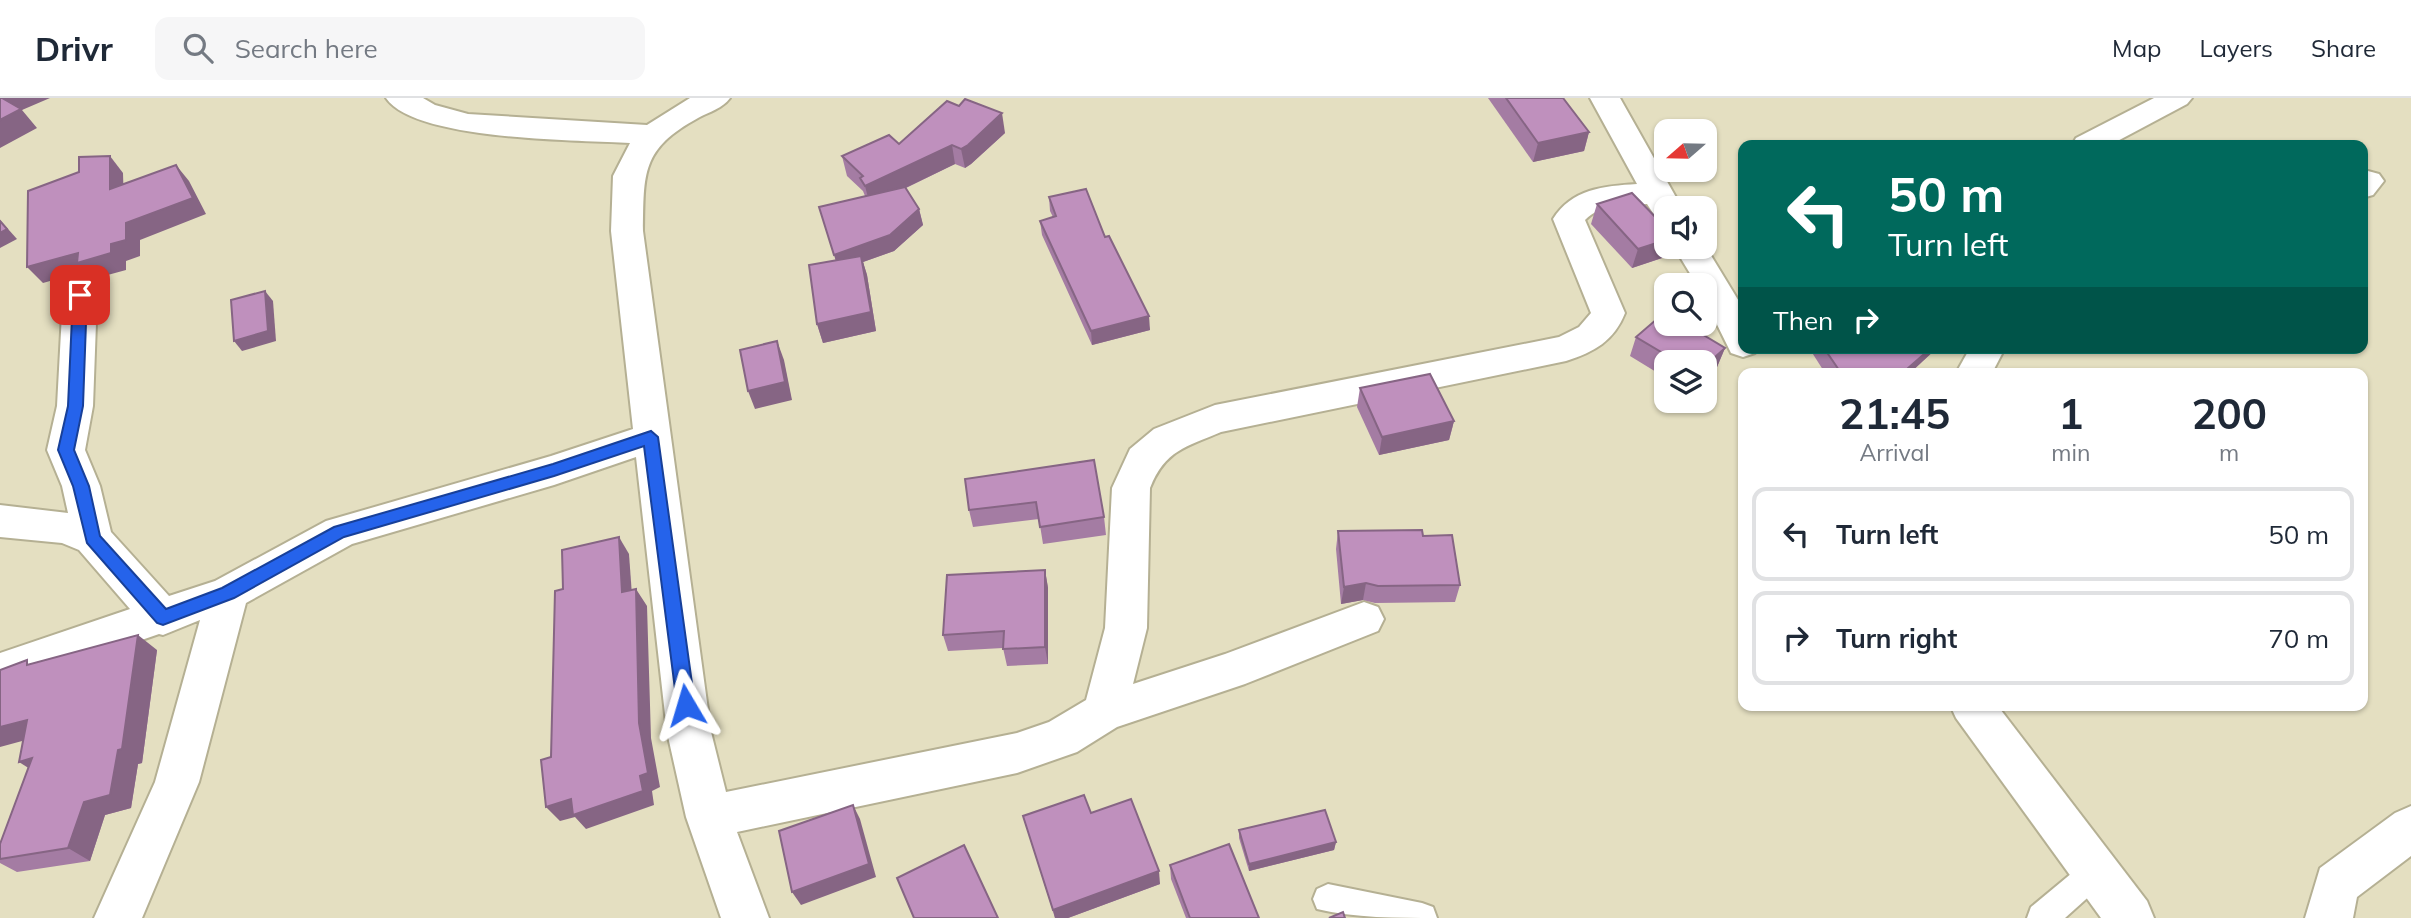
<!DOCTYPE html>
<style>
body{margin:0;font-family:Mulish,sans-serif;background:#f6f6f7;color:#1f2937;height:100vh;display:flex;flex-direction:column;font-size:26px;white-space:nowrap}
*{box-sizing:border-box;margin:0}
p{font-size:23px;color:#747a83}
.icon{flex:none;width:38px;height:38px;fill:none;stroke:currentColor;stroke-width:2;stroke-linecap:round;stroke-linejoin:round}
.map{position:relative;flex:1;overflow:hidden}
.details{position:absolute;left:1738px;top:270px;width:630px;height:343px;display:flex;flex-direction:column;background:#fff;border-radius:14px;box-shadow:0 2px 5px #0004}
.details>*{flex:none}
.banner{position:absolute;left:1738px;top:42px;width:630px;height:214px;border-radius:14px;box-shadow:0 2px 5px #0004;background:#00695c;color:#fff;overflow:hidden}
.needle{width:46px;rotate:250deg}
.buttons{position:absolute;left:1654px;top:21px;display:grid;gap:14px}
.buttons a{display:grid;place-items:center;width:63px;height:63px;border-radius:14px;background:#fff;box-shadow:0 2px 5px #0004;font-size:35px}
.pin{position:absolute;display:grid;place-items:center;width:60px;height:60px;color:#fff;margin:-30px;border-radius:14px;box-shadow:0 4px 10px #0006}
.me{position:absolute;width:77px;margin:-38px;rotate:353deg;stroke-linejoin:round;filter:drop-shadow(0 0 5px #0008)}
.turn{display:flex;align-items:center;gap:24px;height:147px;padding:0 35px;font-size:32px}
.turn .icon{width:91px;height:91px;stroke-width:2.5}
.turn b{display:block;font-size:49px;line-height:60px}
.then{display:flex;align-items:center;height:66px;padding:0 35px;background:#0003;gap:14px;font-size:26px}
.eta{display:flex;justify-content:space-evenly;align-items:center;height:119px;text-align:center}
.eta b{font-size:42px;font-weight:700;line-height:49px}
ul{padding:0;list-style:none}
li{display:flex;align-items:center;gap:21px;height:94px;margin:0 14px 10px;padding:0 21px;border:4px solid #e0e1e3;border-radius:14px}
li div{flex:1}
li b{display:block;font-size:26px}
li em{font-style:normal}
header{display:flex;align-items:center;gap:42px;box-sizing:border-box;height:98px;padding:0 35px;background:#fff;border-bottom:2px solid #e0e1e3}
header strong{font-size:33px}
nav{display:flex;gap:38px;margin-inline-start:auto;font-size:24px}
.search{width:490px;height:63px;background:#f6f6f7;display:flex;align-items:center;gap:18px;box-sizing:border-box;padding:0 24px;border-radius:14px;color:#747a83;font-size:26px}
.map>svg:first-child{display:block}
</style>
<header>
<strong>Drivr</strong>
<div class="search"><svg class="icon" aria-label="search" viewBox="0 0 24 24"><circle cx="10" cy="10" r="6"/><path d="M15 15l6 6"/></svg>Search here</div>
<nav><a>Map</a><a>Layers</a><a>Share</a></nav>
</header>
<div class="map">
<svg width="2411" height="820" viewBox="0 0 2411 820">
<rect width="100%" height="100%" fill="#e4dfc1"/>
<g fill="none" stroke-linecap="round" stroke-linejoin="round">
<defs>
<g id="lane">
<polygon points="2094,761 2104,765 2109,775 2104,785 2065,820 2027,820 2031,809 2084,765"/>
<path d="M1328 786 1422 805 1433 809 1437 820C1398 820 1354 820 1317 811L1313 801 1317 791Z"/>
</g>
<g id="street">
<path d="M386 0H423L435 7 468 16 647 27 690 0H730C723 10 709 14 698 20 641 51 644 75 643 133L711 634 726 694 1017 635 1049 624 1086 602 1105 530 1112 390 1130 351 1154 331 1215 307 1559 239 1579 229 1591 215 1553 121C1572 91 1603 88 1637 86L1590 0H1620L1682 110H1666V122L1655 118 1647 106C1625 107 1602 105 1585 122L1625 215C1614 243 1594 254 1566 263L1221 334C1186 349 1165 352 1150 390L1147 530 1133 586 1225 556 1364 504 1378 509 1384 521 1378 533 1245 586 1117 629 1077 654 1017 675 737 734 769 820H721L686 719 667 634 636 359 554 387 352 446 246 505 199 684 142 820H94L155 684 200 522 163 537 159 536 0 591V555L130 511 79 452 62 445 0 439V407L68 415 62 388 47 352 57 308 63 197 68 189 80 185 92 189 97 197 93 308 85 352 100 388 111 434 169 498 215 483 326 423 551 358 633 331 611 133 613 78 630 45C579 42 415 43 386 0Z"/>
<polygon points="2154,0 2192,0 2187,6 2110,47 2072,47 2076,40"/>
<polygon points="2368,73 2379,76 2384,83 2373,97 2362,100 2362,74"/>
<polygon points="1704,146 1743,210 1743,250 1758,250 1755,255 1743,259 1731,255 1704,200 1704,187 1697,187 1674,149 1704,149"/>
<polygon points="1970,250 2005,250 1992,275 1956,275"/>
<polygon points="1950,607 1997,607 2147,803 2154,820 2101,820 1956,620"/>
</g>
<polygon id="secondary" points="2411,708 2411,758 2357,799 2353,820 2305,820 2320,770 2395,715"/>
</defs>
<use href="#lane" stroke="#b5b093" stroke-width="4"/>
<use href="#street" stroke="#b5b093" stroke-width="4"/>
<use href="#secondary" stroke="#b5b093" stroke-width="4"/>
<use href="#lane" fill="#fff" fill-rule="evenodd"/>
<use href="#street" fill="#fff" fill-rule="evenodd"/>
<use href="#secondary" fill="#fff" fill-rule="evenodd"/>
</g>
<g fill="#a47ca3">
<polygon points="1488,0 1563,0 1589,34 1584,53 1533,64"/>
<polygon points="1005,35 971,66 965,70 955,66 906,90 919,111 923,127 894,153 863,164 867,177 876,233 823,245 817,226 836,162 819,109 865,98 863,93 847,78 842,58 899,46"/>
<polygon points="1049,99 1105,139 1150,232 1092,247 1042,137 1040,123 1053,119 1050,113"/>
<polygon points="1597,106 1668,158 1632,170 1591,126"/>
<polygon points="1636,239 1725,250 1717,269 1704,264 1666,264 1666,280 1630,258"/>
<polygon points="1812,250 1937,250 1910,275 1825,275 1811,253"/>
<polygon points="1360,290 1454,323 1449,342 1379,357 1357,309"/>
<polygon points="965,381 1104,419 1106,437 1043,446 1039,421 973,429 969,412"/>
<polygon points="1338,433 1423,438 1460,487 1455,504 1375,505 1363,502 1341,506 1336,451"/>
<polygon points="1045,472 1048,490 1048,566 1007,568 1003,550 948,553 943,537"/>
<polygon points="157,552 142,665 138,666 131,710 105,717 90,763 17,774 0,765 0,746 29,670 23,643 32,566"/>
<polygon points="1091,715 1160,786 1068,820 1055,820 1023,718"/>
<polygon points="1239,732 1336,744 1334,752 1249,773 1239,740"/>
<polygon points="1170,767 1259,820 1186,820 1171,781"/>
</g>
<g fill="#866584">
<polygon points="0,0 50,0 22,12 37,30 0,50"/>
<polygon points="1002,15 1005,35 971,66 965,70 961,51"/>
<polygon points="1589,34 1584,53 1533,64 1538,45"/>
<polygon points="952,47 955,66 870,107 865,88"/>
<polygon points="110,58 123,75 124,108 110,91"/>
<polygon points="176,67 189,83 206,116 140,142 140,158 126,163 126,172 93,181 85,173 43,185 27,169 111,146 126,125"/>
<polygon points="919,111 923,127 894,153 863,164 867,177 876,233 823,245 817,226 839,173 834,157"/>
<polygon points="0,122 17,141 0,150"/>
<polygon points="1666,142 1666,149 1671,149 1668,158 1632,170 1638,151"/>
<polygon points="265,193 273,203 276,243 242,253 234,243"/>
<polygon points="1149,218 1150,232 1092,247 1091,233"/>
<polygon points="777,243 784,262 792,302 755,311 748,293"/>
<polygon points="1725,250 1717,269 1704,280 1704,269"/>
<polygon points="1931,250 1937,250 1910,275 1905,275 1907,271"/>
<polygon points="1454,323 1449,342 1379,357 1382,339"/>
<polygon points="619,439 629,456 633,511 622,494"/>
<polygon points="1045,472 1048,490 1048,566 1045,549"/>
<polygon points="1366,485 1363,502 1341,506 1344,489"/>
<polygon points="636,491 647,508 651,640 660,689 652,693 654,707 586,731 575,719 560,723 546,709 640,678"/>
<polygon points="138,537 157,552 142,665 138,666 131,710 105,717 90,763 68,750"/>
<polygon points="27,622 48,636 0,649 0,629"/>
<polygon points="32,660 41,678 19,664"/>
<polygon points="853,707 860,721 876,779 801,807 792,794"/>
<polygon points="1336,744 1334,752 1249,773 1249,766"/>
<polygon points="1159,773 1160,786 1068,820 1055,820 1053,812"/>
</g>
<g fill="#bf90bd" stroke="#866584" stroke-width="2">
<polygon points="0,0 2,0 21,11 0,22"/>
<polygon points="1506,0 1563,0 1589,34 1538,45"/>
<polygon points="965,1 1002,15 968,47 961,51 952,47 865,88 860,80 863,78 842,58 889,37 899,46 947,3 959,8"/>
<polygon points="110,58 110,91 176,67 193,100 126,125 126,142 111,146 111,155 77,165 78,155 27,169 28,93 79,74 79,59"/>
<polygon points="905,89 919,111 890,137 834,157 819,109"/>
<polygon points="1086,91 1105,139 1109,138 1149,218 1091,233 1040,123 1056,118 1049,99"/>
<polygon points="1632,95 1666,130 1666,142 1638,151 1597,106"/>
<polygon points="0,123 7,131 0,135"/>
<polygon points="861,158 871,214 817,226 809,167"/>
<polygon points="265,193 268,233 234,243 231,202"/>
<polygon points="1665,214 1666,215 1666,226 1685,226 1725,250 1704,269 1704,264 1678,264 1636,239"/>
<polygon points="777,243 785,284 748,293 740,252"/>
<polygon points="1824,250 1931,250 1907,271 1883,275 1841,275"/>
<polygon points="1430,276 1454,323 1382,339 1360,290"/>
<polygon points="1094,362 1104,419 1040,429 1036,404 969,412 965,381"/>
<polygon points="1422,432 1423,438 1452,437 1460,487 1378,488 1366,485 1344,489 1338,433"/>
<polygon points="619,439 622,494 636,491 639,625 648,675 640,678 643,693 573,717 571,701 546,709 541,662 551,659 555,493 563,491 562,452"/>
<polygon points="1045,472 1045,549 1003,551 1004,533 943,537 947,477"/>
<polygon points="138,537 122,651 118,652 110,697 84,704 68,750 0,761 0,746 32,660 19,664 27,622 0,629 0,572 27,562 27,567"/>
<polygon points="1084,697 1091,715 1131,701 1159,773 1053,812 1023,718"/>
<polygon points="853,707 869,766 792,794 779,733"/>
<polygon points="1325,712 1336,744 1249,766 1239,732"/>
<polygon points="1229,746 1259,820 1190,820 1170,767"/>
<polygon points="964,747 998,820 914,820 897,780"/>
<polygon points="1343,814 1345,820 1329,820"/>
</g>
<polygon fill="#2563eb" stroke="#184099" stroke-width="2" points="80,192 87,197 83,308 74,352 89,388 100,438 166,511 222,490 334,429 553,366 651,333 658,339 695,607 692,612 686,615 680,612 677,607 644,348 554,378 344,439 234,500 163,527 157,525 87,445 73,388 58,352 68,308 73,197"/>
</svg>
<div class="buttons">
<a><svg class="needle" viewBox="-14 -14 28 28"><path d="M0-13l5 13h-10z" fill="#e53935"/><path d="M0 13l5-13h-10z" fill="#747a83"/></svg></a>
<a><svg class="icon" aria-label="sound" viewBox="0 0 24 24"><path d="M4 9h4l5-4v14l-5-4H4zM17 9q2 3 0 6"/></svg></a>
<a><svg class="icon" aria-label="search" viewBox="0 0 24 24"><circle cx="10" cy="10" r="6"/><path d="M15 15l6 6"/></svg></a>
<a><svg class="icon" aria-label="layers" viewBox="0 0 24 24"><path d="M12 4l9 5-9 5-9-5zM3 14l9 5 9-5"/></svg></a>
</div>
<div class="pin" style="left:80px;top:197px;background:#d93025"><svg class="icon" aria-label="arrive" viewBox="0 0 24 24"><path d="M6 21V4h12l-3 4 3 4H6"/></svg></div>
<svg class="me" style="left:686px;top:607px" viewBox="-20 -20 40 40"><path d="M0-17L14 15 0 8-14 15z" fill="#2563eb" stroke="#fff" stroke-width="4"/></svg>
<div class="banner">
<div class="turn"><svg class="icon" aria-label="left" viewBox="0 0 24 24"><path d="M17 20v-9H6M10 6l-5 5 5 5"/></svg><div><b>50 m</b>Turn left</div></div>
<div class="then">Then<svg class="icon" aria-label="right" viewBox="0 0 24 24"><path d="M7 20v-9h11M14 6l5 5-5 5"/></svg></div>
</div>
<section class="details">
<div class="eta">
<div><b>21:45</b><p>Arrival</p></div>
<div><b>1</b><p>min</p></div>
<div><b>200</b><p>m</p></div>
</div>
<ul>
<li><svg class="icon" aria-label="left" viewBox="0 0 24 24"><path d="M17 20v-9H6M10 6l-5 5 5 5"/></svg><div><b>Turn left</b></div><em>50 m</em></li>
<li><svg class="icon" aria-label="right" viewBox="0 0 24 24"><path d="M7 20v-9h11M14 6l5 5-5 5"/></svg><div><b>Turn right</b></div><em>70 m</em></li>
</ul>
</section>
</div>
